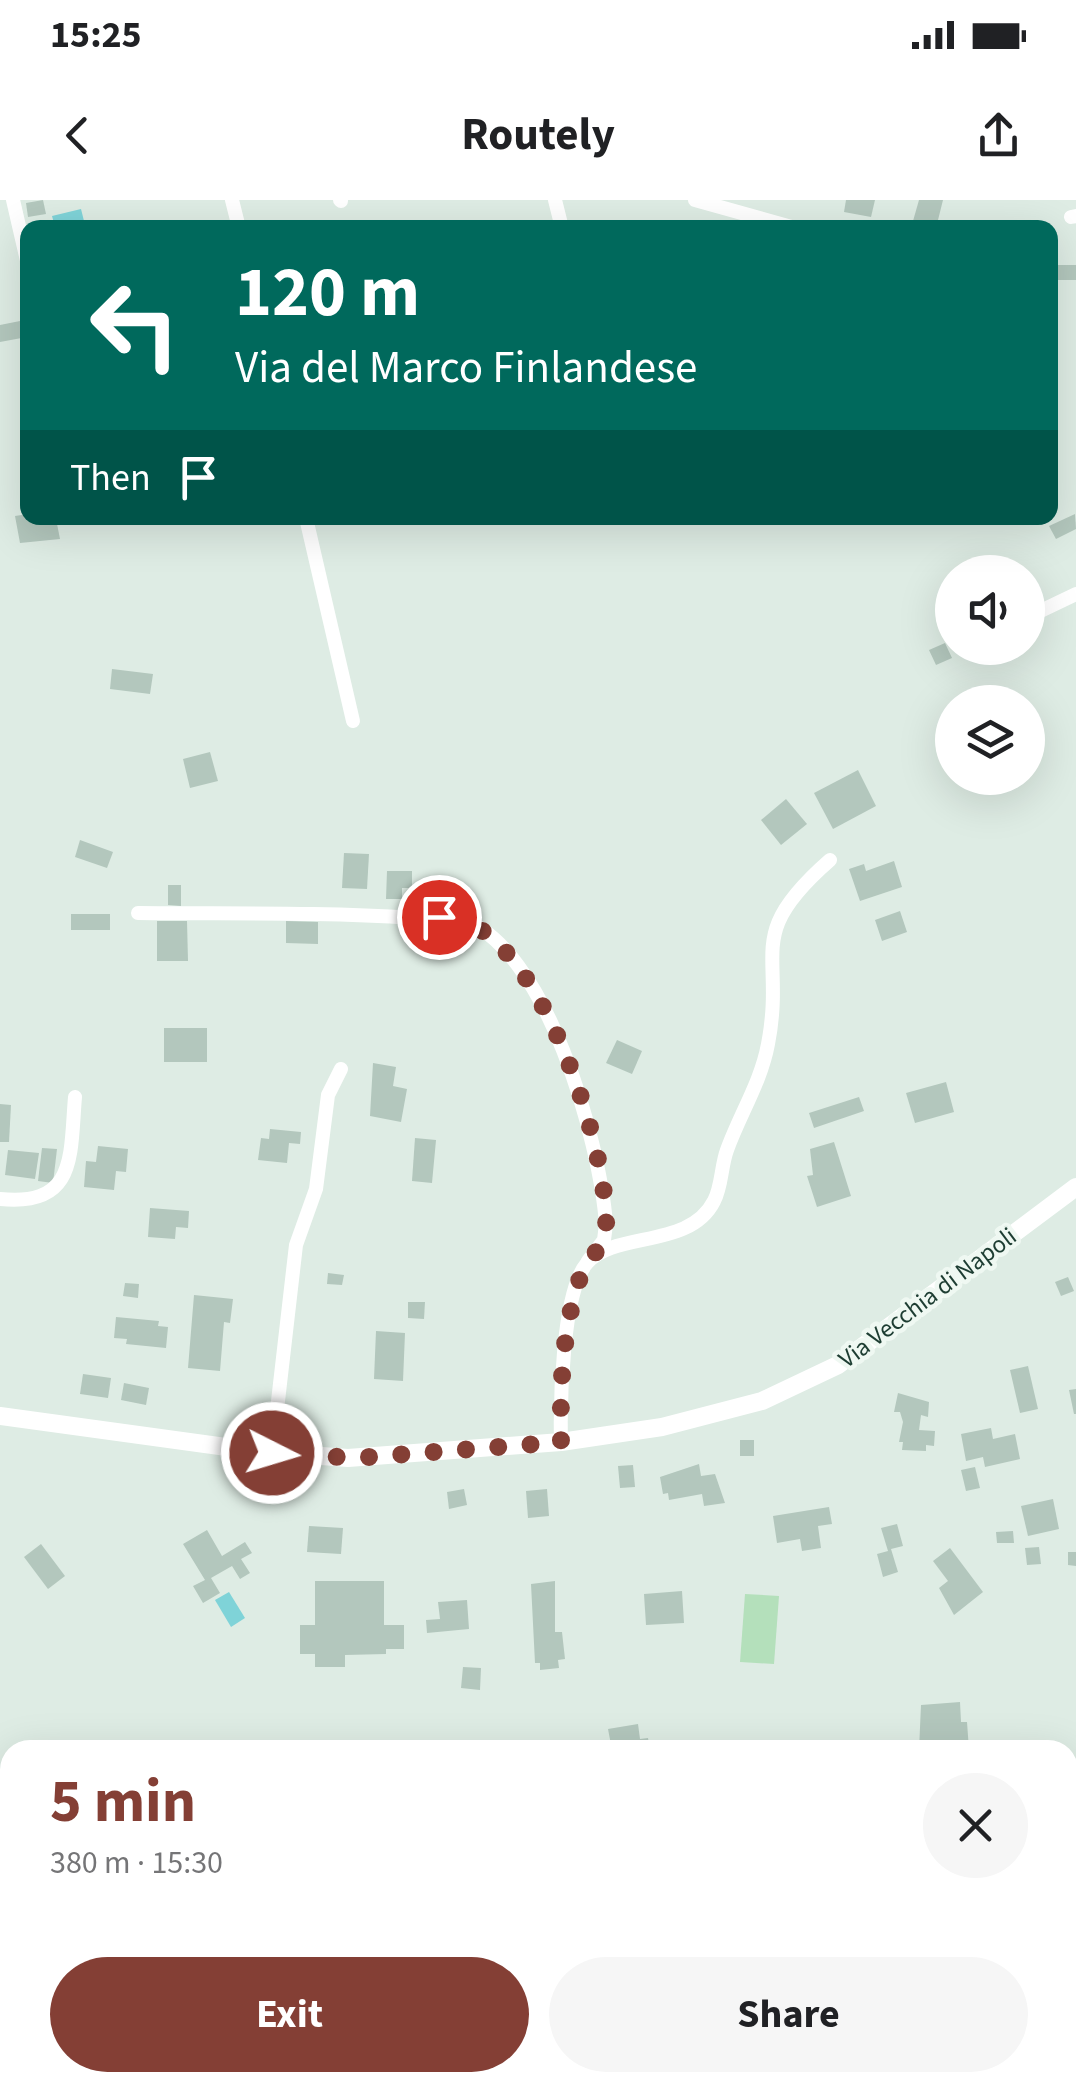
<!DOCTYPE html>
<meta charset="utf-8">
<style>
body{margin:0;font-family:"Source Sans 3",sans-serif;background:#f6f6f6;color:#202124;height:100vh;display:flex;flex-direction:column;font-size:38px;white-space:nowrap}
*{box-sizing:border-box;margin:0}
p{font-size:32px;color:#757577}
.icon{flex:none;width:55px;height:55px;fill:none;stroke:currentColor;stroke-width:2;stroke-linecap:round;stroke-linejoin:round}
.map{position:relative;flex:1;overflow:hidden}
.sheet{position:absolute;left:0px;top:1540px;width:1078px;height:352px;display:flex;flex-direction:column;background:#fff;border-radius:30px 30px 0 0;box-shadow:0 10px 40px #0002}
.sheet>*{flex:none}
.banner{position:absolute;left:20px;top:20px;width:1038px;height:305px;border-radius:20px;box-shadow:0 10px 40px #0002;background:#00695c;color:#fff;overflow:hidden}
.controls{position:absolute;left:935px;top:355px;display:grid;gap:20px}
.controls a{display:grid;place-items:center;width:110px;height:110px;border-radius:50%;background:#fff;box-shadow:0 10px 40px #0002;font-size:50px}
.pin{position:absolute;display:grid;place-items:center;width:85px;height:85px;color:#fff;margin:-42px;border:5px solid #fff;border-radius:50%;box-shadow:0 2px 10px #0007}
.me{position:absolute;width:110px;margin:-55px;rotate:95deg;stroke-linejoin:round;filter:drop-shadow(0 0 8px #0008)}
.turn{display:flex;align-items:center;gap:35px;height:210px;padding:0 50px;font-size:45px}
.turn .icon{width:130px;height:130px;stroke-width:2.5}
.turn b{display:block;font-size:70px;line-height:85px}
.then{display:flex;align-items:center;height:95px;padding:0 50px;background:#0003;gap:20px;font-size:38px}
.round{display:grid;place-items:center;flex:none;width:105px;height:105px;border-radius:52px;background:#f6f6f6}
.head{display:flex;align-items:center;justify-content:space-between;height:170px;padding:0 50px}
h1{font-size:60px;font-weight:700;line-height:75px;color:#843f35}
.cta{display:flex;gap:20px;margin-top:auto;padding:20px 50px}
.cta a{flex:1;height:115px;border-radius:60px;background:#843f35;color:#fff;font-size:40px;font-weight:700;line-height:115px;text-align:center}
.cta a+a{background:#f6f6f6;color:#202124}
.status{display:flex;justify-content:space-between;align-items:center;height:70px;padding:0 50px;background:#fff;direction:ltr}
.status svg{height:28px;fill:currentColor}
header{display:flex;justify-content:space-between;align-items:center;height:130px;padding:0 50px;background:#fff;font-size:45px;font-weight:700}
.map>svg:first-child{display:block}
</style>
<div class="status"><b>15:25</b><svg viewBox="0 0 49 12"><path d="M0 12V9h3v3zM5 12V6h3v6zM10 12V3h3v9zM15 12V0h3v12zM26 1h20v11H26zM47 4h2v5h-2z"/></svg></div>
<header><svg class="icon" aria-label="back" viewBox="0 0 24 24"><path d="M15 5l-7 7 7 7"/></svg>Routely<svg class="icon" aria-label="share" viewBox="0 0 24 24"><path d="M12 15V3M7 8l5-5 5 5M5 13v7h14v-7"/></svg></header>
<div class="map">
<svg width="1076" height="1891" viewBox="0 0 1076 1891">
<rect width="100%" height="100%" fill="#deece4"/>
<polygon fill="#b4e0bb" points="745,1394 779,1396 774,1464 740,1462"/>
<g fill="#7fd3d8">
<polygon points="81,9 84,21 55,27 52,16"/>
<polygon points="229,1392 245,1418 231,1427 215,1400"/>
</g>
<g fill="#b3c7bd">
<polygon points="43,0 46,14 28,17 26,3"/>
<polygon points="846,0 875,0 871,17 844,12"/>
<polygon points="919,0 943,0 936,28 911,28"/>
<polygon points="590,22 618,23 618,28 590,28"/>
<rect x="1050" y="65" width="26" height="15"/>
<polygon points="25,120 27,137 0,142 0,125"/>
<polygon points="28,314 28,318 50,318 51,325 57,324 60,339 20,343 15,316"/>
<polygon points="1075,314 1076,329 1056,339 1049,326"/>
<polygon points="945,443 952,458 936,465 929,450"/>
<polygon points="112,469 153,474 150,494 110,489"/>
<polygon points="210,552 218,581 190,588 183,559"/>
<polygon points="858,570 876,606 833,629 814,593"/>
<polygon points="786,599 807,624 781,645 761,620"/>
<polygon points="80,640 113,652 107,668 75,657"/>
<polygon points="344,653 369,654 367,689 342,688"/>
<polygon points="894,661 902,687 860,701 849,669 864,664 866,671"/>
<polygon points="387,671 412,671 412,688 402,688 402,699 386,699"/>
<polygon points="168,685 181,685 181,706 168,705"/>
<polygon points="900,711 907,732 882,741 875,720"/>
<rect x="71" y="714" width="39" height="16"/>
<polygon points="157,721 187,721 188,761 157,761"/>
<polygon points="286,721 318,722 318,744 286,743"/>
<rect x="164" y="828" width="43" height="34"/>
<polygon points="617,840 642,851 632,874 606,863"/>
<polygon points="373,863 396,867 393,886 407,889 401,922 370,916"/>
<polygon points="946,882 954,912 915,923 906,893"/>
<polygon points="859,897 864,911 814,928 809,913"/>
<polygon points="0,904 11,905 9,942 0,942"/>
<polygon points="270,929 301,932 300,944 289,943 287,963 258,960 261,938 269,939"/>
<polygon points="415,938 436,940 432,983 412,981"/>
<polygon points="834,942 851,996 817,1007 807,976 813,975 810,949"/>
<polygon points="98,946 128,949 126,972 116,971 114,990 84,987 86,961 96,962"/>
<polygon points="42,948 57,949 53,983 38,981"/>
<polygon points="8,950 39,953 35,979 5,975"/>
<polygon points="150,1008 189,1011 188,1028 176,1027 175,1039 148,1037"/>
<polygon points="328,1073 344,1075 342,1085 327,1084"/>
<polygon points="1068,1077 1074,1091 1061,1096 1055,1082"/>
<polygon points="125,1083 139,1084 138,1098 123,1096"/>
<polygon points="194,1095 233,1099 230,1123 224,1122 220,1171 188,1168"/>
<polygon points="408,1102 425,1102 424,1119 408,1118"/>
<polygon points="116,1117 159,1121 158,1126 168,1127 166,1148 126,1144 127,1139 114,1138"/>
<polygon points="376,1131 405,1133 403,1181 374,1179"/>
<polygon points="1028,1166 1038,1209 1020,1213 1010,1170"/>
<polygon points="83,1174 111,1178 108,1198 80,1194"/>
<polygon points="124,1183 149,1188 146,1205 121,1200"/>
<polygon points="1076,1189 1076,1214 1074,1214 1069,1190"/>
<polygon points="898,1193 929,1202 928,1217 921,1215 919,1230 935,1231 934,1246 926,1245 926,1251 902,1250 903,1242 899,1242 903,1222 900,1212 894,1212"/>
<polygon points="991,1228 993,1239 1015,1234 1020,1259 985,1267 983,1257 966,1261 961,1234"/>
<rect x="740" y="1240" width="14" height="16"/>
<polygon points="699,1264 701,1276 715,1274 725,1303 704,1306 702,1294 669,1300 668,1293 663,1294 660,1277"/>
<polygon points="633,1265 635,1287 620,1288 618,1266"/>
<polygon points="975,1267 980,1288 966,1291 961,1270"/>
<polygon points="464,1289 467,1305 449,1309 447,1292"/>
<polygon points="547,1289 549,1316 528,1318 526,1291"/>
<polygon points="1053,1299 1059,1329 1028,1336 1021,1306"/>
<polygon points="829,1307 832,1324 818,1326 821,1348 802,1351 800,1339 777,1343 773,1316"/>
<polygon points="897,1324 903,1346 891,1349 898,1372 883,1377 877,1354 888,1351 881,1328"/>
<polygon points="309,1326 343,1328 341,1354 307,1352"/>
<polygon points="207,1330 222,1356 245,1342 252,1353 241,1359 250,1373 240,1379 232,1366 211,1378 220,1393 203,1403 193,1386 205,1380 183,1344"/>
<polygon points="1013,1331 1014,1343 997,1343 996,1332"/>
<polygon points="41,1344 65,1376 48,1389 24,1357"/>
<polygon points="1039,1347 1041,1364 1027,1365 1025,1348"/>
<polygon points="950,1348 983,1392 954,1415 939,1388 948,1381 933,1361"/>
<polygon points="1068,1352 1076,1352 1076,1366 1068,1365"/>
<polygon points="315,1381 384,1381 384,1425 404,1425 404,1449 386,1449 386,1454 345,1455 345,1467 315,1467 315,1454 300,1454 300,1425 315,1425"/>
<polygon points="555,1381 555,1432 562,1432 565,1459 558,1460 559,1468 540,1470 540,1463 535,1463 531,1384"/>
<polygon points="682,1391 684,1423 646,1425 644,1394"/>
<polygon points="467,1400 469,1429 427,1433 426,1420 440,1419 438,1402"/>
<polygon points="463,1467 481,1468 480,1490 461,1488"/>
<polygon points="960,1502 961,1522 967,1522 969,1550 919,1550 921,1505"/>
<polygon points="638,1524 640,1539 648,1538 650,1550 612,1550 608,1529"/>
<polygon points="1076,1559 1076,1571 1068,1572 1068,1560"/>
<polygon points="1076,1692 1076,1725 1068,1725 1068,1693"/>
<polygon points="1068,1769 1075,1769 1076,1798 1068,1798"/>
<rect x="28" y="1882" width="41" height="9"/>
</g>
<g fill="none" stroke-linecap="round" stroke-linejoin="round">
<g stroke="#fff" stroke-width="14">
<polyline points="13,0 28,65"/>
<polyline points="232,0 239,28"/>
<polyline points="340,0 341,1"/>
<polyline points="555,0 562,28"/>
<polyline points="695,0 795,28"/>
<polyline points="1071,17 1076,16"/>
<polyline points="306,318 353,521"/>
<polyline points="1028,417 1076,394"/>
<path d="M138 713C231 714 321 712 413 718 428 719 444 714 459 718 547 745 600 943 606 1024L604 1040 588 1061"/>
<path d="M0 999C77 1007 70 955 75 897"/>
<path d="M561 1242C560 1204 562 1092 587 1063 615 1031 690 1049 714 1001 722 986 721 966 727 950 740 914 761 882 768 844 786 751 742 737 830 660"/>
<polyline points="272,1253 296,1045 316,989 328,895 341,869"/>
<polyline points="468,1891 473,1882"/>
</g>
<polyline stroke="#fff" stroke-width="18" points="0,1216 256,1251 348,1258 561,1242 662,1227 762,1201 838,1165 1076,987"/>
</g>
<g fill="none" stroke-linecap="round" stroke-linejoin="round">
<path stroke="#843f35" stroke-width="18" stroke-dasharray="0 32.4" d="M272 1253 356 1258 561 1242C560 1186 562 1129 581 1075 587 1058 605 1048 606 1028 610 952 535 711 439 717"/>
</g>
<g text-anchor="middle" stroke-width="9" stroke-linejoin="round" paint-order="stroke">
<g font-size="25" fill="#1d3d32" stroke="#eff8f2">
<text transform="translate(927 1097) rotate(-37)" y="9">Via Vecchia di Napoli</text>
</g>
</g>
</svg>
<div class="controls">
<a><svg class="icon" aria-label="sound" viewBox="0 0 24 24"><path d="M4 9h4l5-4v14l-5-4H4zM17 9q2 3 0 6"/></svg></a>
<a><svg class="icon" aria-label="layers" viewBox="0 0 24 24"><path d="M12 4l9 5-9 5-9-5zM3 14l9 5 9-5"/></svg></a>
</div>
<div class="pin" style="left:439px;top:717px;background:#d93025"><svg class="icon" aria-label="arrive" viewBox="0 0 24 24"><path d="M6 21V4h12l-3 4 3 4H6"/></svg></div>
<svg class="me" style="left:272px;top:1253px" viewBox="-20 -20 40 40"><circle r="17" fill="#843f35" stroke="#fff" stroke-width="3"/><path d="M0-11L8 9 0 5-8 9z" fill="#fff"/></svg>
<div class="banner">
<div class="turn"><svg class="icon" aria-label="left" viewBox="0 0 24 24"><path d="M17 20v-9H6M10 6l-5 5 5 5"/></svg><div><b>120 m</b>Via del Marco Finlandese</div></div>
<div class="then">Then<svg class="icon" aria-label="arrive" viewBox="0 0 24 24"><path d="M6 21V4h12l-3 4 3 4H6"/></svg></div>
</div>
<section class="sheet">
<div class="head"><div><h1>5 min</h1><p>380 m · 15:30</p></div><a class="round"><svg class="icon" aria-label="close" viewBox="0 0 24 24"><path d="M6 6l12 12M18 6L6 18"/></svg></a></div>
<div class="cta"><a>Exit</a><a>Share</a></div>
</section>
</div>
